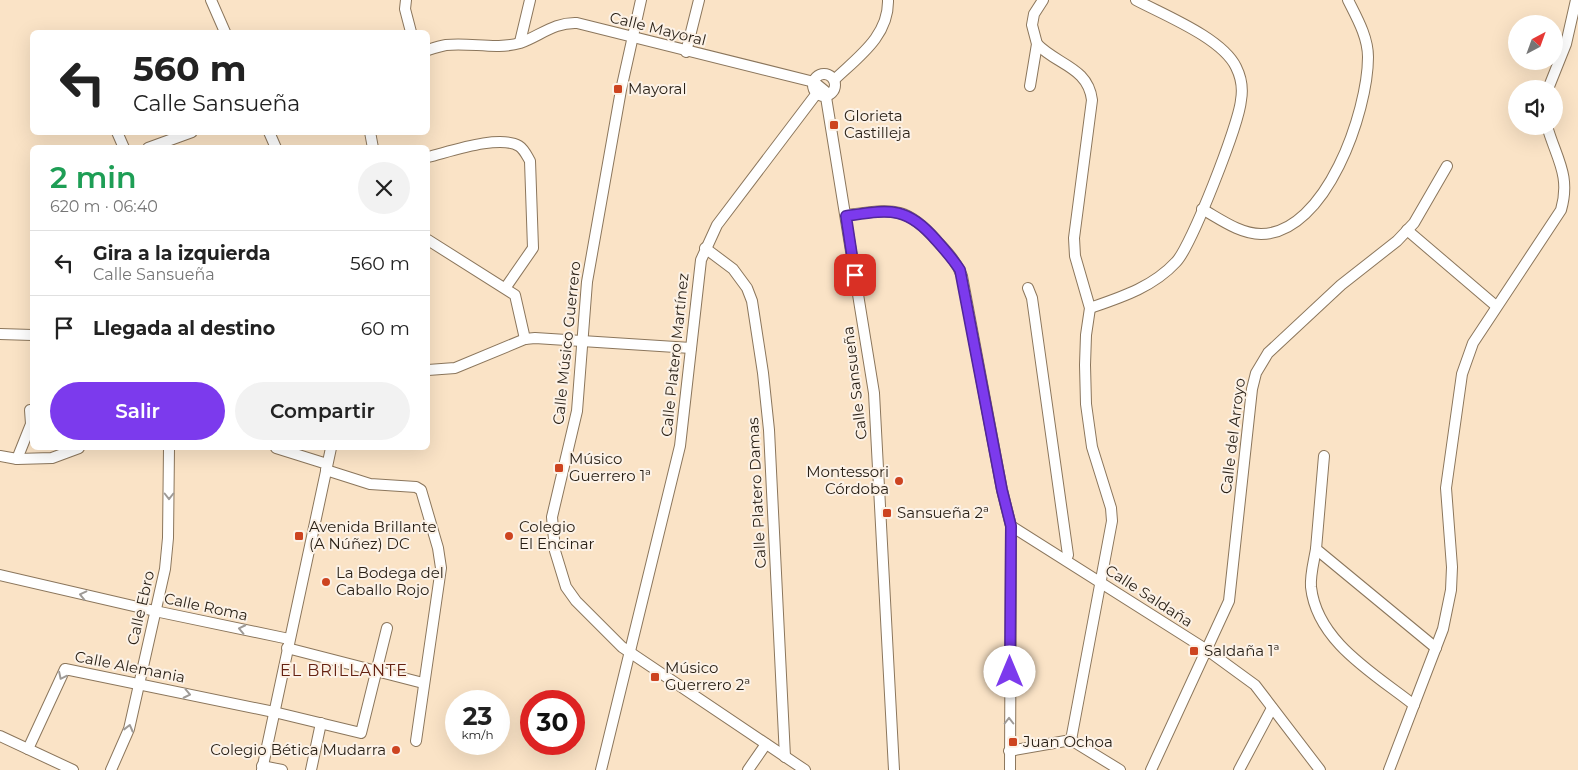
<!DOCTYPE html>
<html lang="es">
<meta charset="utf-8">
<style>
body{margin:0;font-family:Montserrat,sans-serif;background:#f2f2f2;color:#222;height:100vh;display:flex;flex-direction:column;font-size:19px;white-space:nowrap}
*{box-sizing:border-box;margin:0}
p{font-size:16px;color:#767676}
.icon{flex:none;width:28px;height:28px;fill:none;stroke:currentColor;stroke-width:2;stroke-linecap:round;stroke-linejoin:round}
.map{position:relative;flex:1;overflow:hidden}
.side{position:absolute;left:30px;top:145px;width:400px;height:305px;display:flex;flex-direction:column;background:#fff;border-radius:8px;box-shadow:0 5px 20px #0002}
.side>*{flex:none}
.top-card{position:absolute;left:30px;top:30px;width:400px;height:105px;border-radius:8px;box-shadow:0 5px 20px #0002;background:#fff;color:#222;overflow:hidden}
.needle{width:32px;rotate:41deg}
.controls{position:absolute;left:1508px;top:15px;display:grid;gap:10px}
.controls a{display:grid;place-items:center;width:55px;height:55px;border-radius:50%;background:#fff;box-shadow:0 5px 20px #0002;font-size:25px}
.speed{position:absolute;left:445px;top:690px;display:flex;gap:10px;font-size:25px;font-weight:700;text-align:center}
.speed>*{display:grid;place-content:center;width:65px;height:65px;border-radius:50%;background:#fff;box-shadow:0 5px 20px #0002;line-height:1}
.speed small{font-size:12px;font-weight:400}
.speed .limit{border:8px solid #d22;background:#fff;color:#111}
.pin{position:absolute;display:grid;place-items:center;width:42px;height:42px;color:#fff;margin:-21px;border-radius:10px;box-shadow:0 2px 8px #0006}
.me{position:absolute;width:55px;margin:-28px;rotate:0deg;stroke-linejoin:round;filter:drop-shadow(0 0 4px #0008)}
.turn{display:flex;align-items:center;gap:18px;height:105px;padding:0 20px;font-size:22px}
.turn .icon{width:65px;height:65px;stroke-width:2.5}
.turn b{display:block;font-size:35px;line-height:42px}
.round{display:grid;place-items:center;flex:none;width:52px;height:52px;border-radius:26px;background:#f2f2f2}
.overview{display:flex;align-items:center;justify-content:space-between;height:85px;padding:0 20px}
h1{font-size:30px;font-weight:600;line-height:38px;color:#1e9e55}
.button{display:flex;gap:10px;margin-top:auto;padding:10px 20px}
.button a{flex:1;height:58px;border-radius:30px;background:#7c3aed;color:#fff;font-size:20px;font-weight:600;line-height:58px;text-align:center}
.button a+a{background:#f2f2f2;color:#222}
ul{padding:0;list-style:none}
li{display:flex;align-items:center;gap:15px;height:65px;padding:0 20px;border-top:1px solid #e0e0e0}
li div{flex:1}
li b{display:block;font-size:19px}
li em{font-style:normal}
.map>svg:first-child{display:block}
</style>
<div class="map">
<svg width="1578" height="770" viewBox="0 0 1578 770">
<rect width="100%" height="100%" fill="#fae3c6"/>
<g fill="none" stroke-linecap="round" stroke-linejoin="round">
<defs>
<g id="minor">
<polyline points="211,0 225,32"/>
<polyline points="406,0 405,9 411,32"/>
<polyline points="641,0 621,90 587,282 577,411 552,517 555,551 566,587 576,601 622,647 805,770"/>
<polyline points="520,42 530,0"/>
<path d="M1037 44C1057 65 1088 67 1092 100L1074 238 1075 256 1090 308 1086 335 1085 365 1086 404 1092 447 1111 508 1112 521 1071 740"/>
<path d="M428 50C434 48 440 46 446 45 470 42 496 50 520 43 540 36 554 22 577 23L814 82 825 91 874 393 894 770"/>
<polyline points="686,52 699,0"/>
<circle cx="824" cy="85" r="11"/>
<path d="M834 80C858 57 889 36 888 0"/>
<polyline points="1030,86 1037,44 1032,25 1034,14 1043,0"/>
<polyline points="1548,89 1566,44 1576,0"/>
<polyline points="117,132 124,148"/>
<polyline points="269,132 276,148"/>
<polyline points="370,132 373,148"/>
<polyline points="148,148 192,132"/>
<path d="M428 157C449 152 499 134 519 146 524 149 527 156 530 161L533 248 506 287"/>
<path d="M1202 209C1220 219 1240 234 1261 234 1326 234 1368 111 1368 57 1368 37 1357 18 1348 0"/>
<path d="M846 215C891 210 905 204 937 241 947 252 957 262 962 276L1002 490 1011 526 1010 770"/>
<polyline points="1407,230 1496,306"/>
<polyline points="428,240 515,295 525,339"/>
<polyline points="705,248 733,269 747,288 752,301 763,373 769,430 785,757"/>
<polyline points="1028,288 1032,298 1068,555 1066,560"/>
<path d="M1090 308C1122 297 1153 287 1176 262 1191 247 1239 124 1241 100 1243 89 1241 77 1236 67 1222 38 1164 15 1136 0"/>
<polyline points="0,334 32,335"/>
<polyline points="428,370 455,368 525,339 535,338 691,348"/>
<polyline points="276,448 327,464"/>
<polyline points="0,456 17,459 52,458 79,448"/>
<polyline points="1324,456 1316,549 1436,648"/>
<polyline points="17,459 31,424 30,410"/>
<polyline points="326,470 370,484 416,487 421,490 438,548 441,568 416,741"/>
<polyline points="1011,526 1207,650 1255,685 1320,770"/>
<path d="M1316 549C1314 561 1310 575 1311 587 1317 642 1375 674 1414 705"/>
<polyline points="0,575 155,611 289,639"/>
<polyline points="287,648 423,683"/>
<polyline points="0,736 73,770"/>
<polyline points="28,749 65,669 274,712 361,733 387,628"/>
<polyline points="1009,751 1071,740 1120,770"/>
<polyline points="262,766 282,770"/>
<polyline points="111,770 129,729 165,569 168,538 169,448"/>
<polyline points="262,770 331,448"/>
<polyline points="311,770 321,723"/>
<polyline points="601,770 680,446 701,260 717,225 817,93"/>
<polyline points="748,770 766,744"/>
<polyline points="1151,770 1229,601 1252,389 1256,373 1268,353 1341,285 1397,241 1414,223 1447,166"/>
<polyline points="1239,770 1272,708"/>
<path d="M1389 770 1443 629 1451 590 1452 567 1446 488 1462 374 1473 343 1561 210C1571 175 1556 158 1547 126"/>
</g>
</defs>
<use href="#minor" stroke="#8b765c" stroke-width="12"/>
<use href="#minor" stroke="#fff" stroke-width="10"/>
</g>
<defs><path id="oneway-chevron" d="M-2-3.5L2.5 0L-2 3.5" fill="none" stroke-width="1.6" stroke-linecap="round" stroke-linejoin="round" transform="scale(1.25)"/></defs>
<g stroke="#9e9a96">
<use href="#oneway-chevron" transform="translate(169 496) rotate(90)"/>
<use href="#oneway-chevron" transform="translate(83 595) rotate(-167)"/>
<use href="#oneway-chevron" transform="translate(242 629) rotate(-168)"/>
<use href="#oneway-chevron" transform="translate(62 676) rotate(116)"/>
<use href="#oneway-chevron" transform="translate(187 694) rotate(12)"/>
<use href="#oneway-chevron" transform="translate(1009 721) rotate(-90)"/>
<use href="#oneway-chevron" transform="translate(129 728) rotate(-76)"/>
</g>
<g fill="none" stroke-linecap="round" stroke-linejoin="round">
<defs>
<path id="route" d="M855 275 846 216C888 210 906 205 936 240 945 250 953 259 960 270L1002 490 1011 526 1010 672"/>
</defs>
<use href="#route" stroke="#51269a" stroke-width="12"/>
<use href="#route" stroke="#7c3aed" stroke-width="9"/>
</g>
<g fill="#cd4420" stroke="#fcf2e7" stroke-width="2">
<rect x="613" y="84" width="10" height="10" rx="2.5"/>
<rect x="829" y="120" width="10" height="10" rx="2.5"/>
<rect x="554" y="463" width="10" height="10" rx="2.5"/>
<circle cx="899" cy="481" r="5"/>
<rect x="882" y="508" width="10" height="10" rx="2.5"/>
<rect x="294" y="531" width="10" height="10" rx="2.5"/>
<circle cx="509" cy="536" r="5"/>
<circle cx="326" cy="582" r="5"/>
<rect x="1189" y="646" width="10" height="10" rx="2.5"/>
<rect x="650" y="672" width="10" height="10" rx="2.5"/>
<rect x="1008" y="737" width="10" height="10" rx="2.5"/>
<circle cx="396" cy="750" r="5"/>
</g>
<g text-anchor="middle" stroke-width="4" stroke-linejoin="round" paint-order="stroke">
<g font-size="15" fill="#281f15" stroke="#fcf2e7">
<text transform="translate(658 29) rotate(14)" y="5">Calle Mayoral</text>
<text transform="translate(567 343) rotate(-84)" y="5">Calle Músico Guerrero</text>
<text transform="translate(675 355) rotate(-84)" y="5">Calle Platero Martínez</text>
<text transform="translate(855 383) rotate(-97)" y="5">Calle Sansueña</text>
<text transform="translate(1233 436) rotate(-83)" y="5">Calle del Arroyo</text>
<text transform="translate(757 493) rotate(-93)" y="5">Calle Platero Damas</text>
<text transform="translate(1149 596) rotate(33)" y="5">Calle Saldaña</text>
<text transform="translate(206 607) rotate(12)" y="5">Calle Roma</text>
<text transform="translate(141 608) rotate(-77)" y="5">Calle Ebro</text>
<text transform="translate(130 667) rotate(11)" y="5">Calle Alemania</text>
</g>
<g font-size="15" fill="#281f15" stroke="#fcf2e7" text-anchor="start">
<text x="628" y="94">Mayoral</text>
<text x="844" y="121">Glorieta<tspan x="844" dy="17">Castilleja</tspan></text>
<text x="569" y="464">Músico<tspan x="569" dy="17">Guerrero 1ª</tspan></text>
<text x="889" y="477" text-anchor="end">Montessori<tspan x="889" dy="17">Córdoba</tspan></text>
<text x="897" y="518">Sansueña 2ª</text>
<text x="309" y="532">Avenida Brillante<tspan x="309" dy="17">(A Núñez) DC</tspan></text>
<text x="519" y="532">Colegio<tspan x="519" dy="17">El Encinar</tspan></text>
<text x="336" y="578">La Bodega del<tspan x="336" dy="17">Caballo Rojo</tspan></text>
<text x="1204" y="656">Saldaña 1ª</text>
<text x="665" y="673">Músico<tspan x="665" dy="17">Guerrero 2ª</tspan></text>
<text x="1023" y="747">Juan Ochoa</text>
<text x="386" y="755" text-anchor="end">Colegio Bética Mudarra</text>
</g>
<g font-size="16" letter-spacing="1" fill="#652212" stroke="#fcf2e7">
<text x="344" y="676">EL BRILLANTE</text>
</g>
</g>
</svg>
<div class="controls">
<a><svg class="needle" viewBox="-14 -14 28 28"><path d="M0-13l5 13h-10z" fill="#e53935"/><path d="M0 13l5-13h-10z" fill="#767676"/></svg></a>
<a><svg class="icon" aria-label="sound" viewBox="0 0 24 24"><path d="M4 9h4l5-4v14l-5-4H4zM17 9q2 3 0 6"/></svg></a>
</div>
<div class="speed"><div>23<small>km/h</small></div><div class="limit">30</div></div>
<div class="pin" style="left:855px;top:275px;background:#d93025"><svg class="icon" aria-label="arrive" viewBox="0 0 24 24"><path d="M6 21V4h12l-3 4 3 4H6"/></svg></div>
<svg class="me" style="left:1010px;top:672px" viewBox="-20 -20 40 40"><circle r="19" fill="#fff"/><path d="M0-13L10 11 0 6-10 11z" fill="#7c3aed"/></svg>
<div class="top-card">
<div class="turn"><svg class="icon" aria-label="left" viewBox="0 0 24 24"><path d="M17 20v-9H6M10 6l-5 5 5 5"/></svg><div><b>560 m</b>Calle Sansueña</div></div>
</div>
<section class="side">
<div class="overview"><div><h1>2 min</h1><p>620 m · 06:40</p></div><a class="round"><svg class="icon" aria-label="close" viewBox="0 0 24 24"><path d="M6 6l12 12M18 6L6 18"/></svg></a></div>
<ul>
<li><svg class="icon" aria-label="left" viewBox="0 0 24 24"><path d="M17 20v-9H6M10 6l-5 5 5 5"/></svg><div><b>Gira a la izquierda</b><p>Calle Sansueña</p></div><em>560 m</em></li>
<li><svg class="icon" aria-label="arrive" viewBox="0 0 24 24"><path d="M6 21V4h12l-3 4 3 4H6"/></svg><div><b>Llegada al destino</b></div><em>60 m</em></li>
</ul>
<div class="button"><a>Salir</a><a>Compartir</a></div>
</section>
</div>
